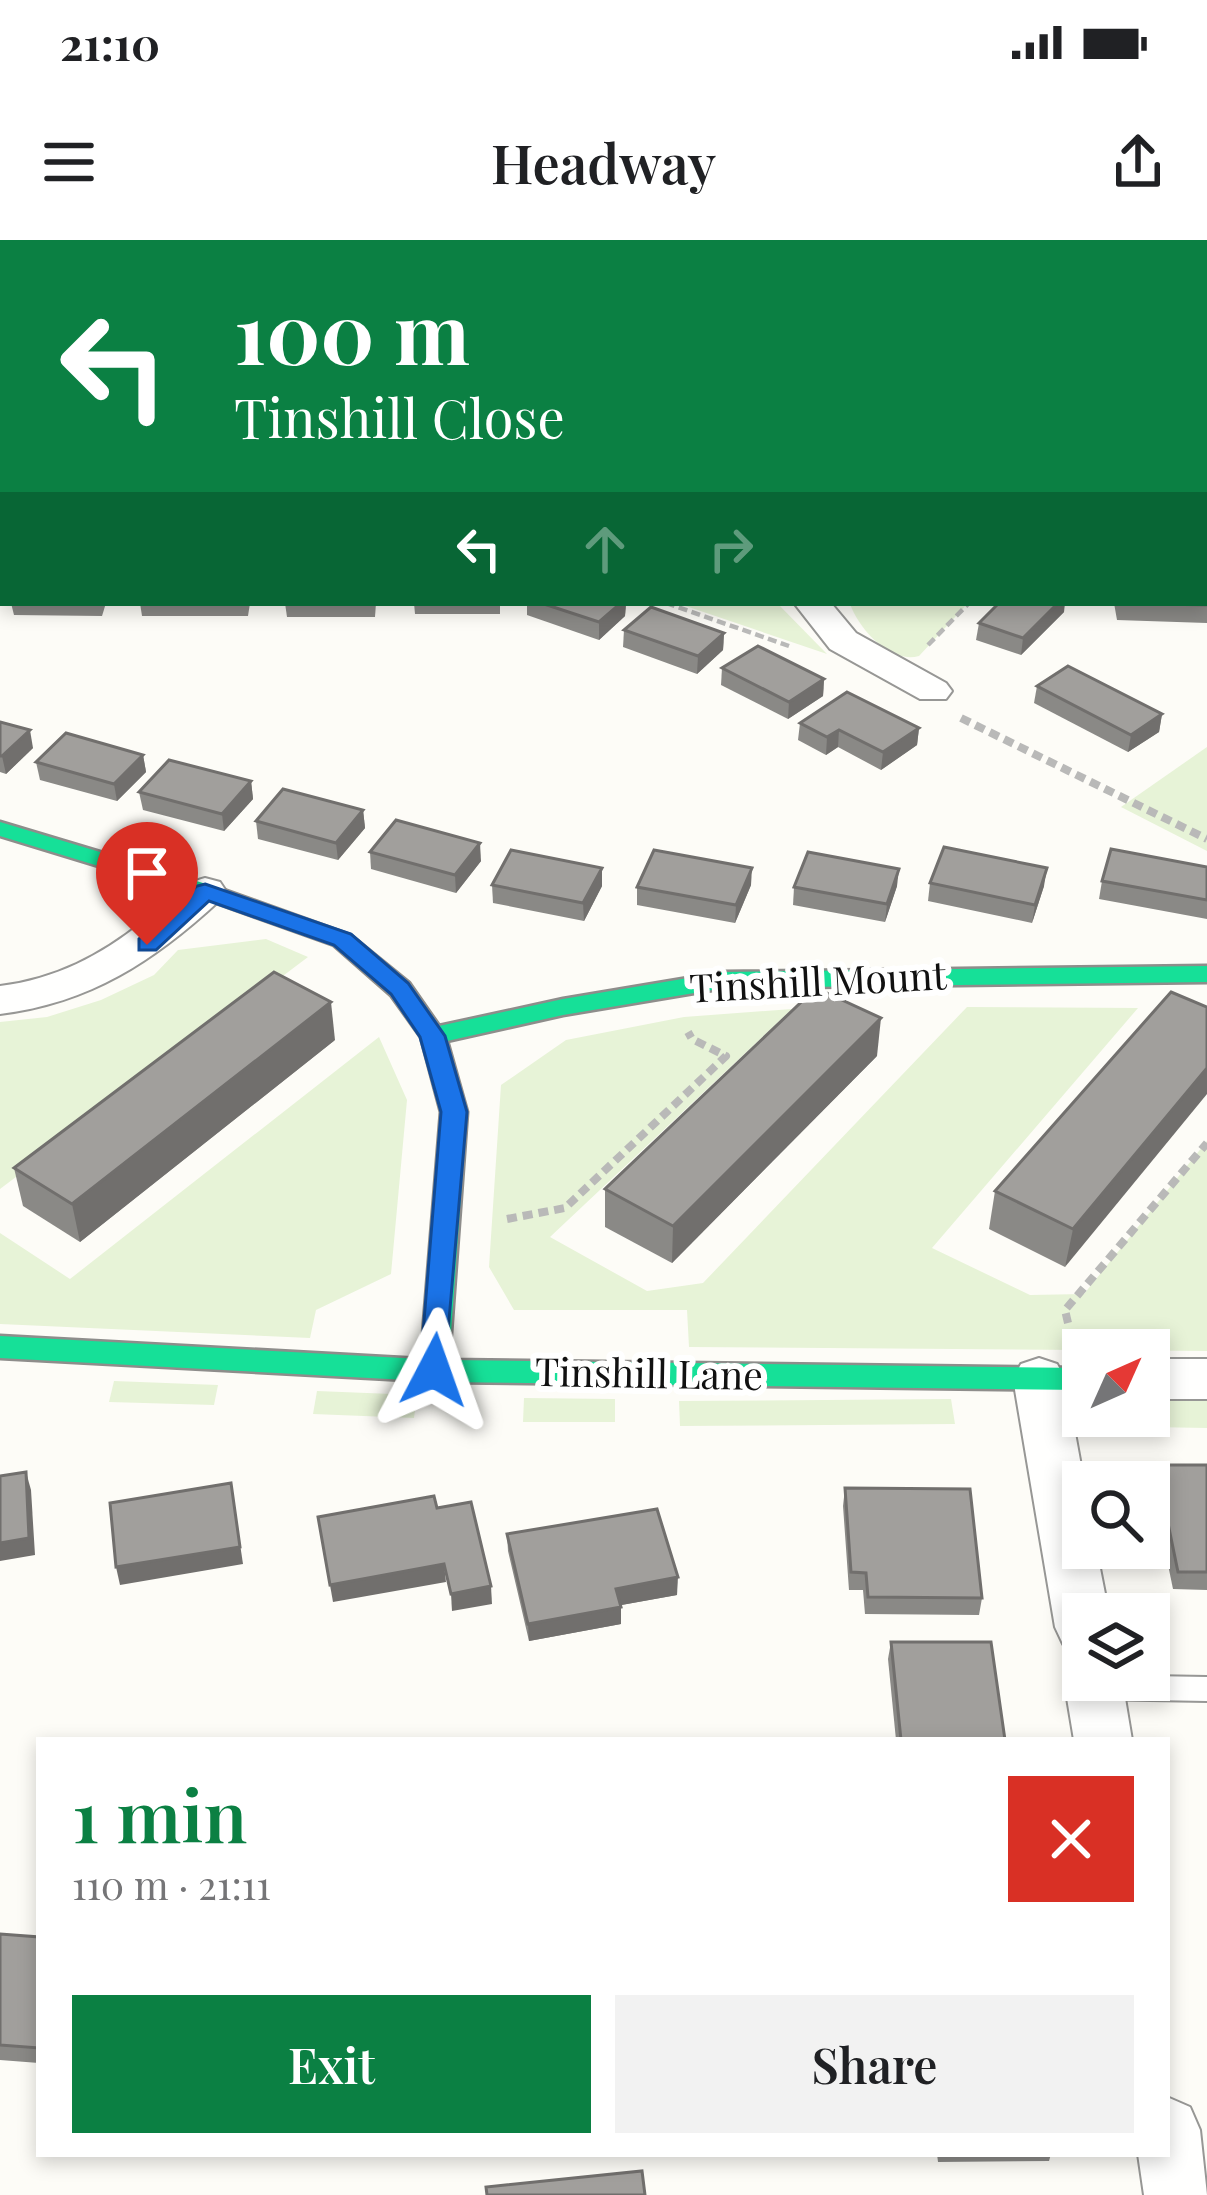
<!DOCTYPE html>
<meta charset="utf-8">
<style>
body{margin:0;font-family:"Playfair Display",serif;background:#f2f2f2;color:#202124;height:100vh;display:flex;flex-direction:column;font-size:45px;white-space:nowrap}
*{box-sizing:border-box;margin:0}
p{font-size:39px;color:#757577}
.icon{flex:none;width:66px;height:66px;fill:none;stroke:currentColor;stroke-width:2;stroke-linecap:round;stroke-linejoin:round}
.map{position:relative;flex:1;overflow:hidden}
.panel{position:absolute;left:36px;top:1497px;width:1134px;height:420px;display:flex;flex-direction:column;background:#fff;border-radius:0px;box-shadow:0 6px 18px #0003}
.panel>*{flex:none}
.banner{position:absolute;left:0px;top:0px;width:1209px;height:366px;box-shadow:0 6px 18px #0003;background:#0b8043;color:#fff;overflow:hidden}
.needle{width:78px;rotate:45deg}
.buttons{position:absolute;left:1062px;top:1089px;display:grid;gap:24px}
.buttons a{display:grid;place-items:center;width:108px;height:108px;border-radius:0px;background:#fff;box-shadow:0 6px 18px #0003;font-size:60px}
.pin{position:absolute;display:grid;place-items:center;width:102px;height:102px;color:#fff;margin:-123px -51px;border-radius:50% 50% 50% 0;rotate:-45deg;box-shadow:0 0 12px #0007}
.pin .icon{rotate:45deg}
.me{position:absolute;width:132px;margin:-66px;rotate:4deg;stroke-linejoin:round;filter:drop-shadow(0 0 9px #0008)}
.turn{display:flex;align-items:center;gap:42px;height:252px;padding:0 36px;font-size:54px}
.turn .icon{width:156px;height:156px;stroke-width:2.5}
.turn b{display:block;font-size:84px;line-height:102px}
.lanes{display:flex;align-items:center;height:114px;padding:0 36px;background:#0003;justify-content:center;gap:60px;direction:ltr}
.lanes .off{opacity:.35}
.round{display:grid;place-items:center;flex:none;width:126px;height:126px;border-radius:0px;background:#f2f2f2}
.overview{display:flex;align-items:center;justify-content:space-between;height:204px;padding:0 36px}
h1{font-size:72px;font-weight:600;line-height:90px;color:#0b8043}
.action{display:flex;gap:24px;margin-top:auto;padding:24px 36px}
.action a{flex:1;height:138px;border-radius:0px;background:#0b8043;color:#fff;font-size:48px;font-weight:600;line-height:138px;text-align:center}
.action a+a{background:#f2f2f2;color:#202124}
.status{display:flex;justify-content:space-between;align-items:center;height:84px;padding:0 60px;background:#fff;direction:ltr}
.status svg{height:33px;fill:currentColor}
header{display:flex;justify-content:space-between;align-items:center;height:156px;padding:0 36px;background:#fff;font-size:54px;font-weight:600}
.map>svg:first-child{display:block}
</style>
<div class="status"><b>21:10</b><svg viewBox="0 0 49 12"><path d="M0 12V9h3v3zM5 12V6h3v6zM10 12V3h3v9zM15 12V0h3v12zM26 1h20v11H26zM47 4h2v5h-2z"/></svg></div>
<header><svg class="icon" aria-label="menu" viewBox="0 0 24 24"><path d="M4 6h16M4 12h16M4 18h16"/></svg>Headway<svg class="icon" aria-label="share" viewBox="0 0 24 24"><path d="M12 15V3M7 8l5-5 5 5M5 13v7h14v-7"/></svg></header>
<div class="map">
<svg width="1207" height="1955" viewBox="0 0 1207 1955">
<rect width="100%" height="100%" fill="#fdfcf7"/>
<g fill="#e7f3d7">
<polygon points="677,363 777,363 827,414"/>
<path d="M968 363 919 416C890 424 859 389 850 364Z"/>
<polygon points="1207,507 1207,611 1121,567"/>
<polygon points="266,699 308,717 0,949 0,782 47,777 101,760 154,735 178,710"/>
<polygon points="967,767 1138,768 932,1008 1030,1055 1084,1054 1207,901 1207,1111 689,1107 687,1070 514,1070 489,1027 501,845 566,800 684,777 792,769 550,997 647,1051 703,1043"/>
<polygon points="379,797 407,860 391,1034 316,1070 310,1098 0,1084 0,993 70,1039"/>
<polygon points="114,1141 218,1145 214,1165 109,1162"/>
<polygon points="317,1151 417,1155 414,1178 313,1174"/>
<polygon points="524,1158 615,1159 615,1182 523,1182"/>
<polygon points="951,1159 955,1184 680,1186 679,1161"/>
<polygon points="1149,1160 1207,1160 1207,1188 1150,1187"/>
</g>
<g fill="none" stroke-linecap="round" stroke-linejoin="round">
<defs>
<polygon id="lane" points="1149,1436 1207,1437 1207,1461 1094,1459 1084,1456 1080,1447 1083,1440 1149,1440"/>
<g id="street">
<polygon points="430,0 458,0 459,3 431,3"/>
<rect x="0" y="302" width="3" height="20"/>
<rect x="1206" y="314" width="1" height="22"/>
<polygon points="794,363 831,363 856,393 946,443 952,451 946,459 920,459 830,409"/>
<path d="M205 638 220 642 226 651 220 660C154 721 90 763 0 774V746C56 739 100 716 144 681 164 666 181 644 205 638Z"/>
<polygon points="1039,1118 1057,1124 1065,1138 1084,1242 1083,1308 1096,1308 1109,1374 1083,1374 1083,1411 1063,1404 1055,1387 1013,1138 1021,1124"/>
<rect x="1149" y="1119" width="58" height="40"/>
<polygon points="1083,1419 1083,1440 1122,1440 1132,1500 1074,1500 1064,1440 1073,1423"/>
<polygon points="1167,1857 1190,1867 1200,1890 1207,1955 1144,1955 1138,1914 1167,1914"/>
</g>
<polygon id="fast" points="0,582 213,646 350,695 409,743 439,786 563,759 724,732 1207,726 1207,742 724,748 563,775 447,801 467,872 449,1120 1083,1128 1083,1150 444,1142 0,1118 0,1096 421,1119 441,872 421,797 391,755 334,705 197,656 0,596"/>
</defs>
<use href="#lane" stroke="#979795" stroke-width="4"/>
<use href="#street" stroke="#979795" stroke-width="4"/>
<use href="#fast" stroke="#8e8d8b" stroke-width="5"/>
<g stroke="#b9b9b8" stroke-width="4.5" stroke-dasharray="9 4.5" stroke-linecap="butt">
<polyline points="666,363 789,406"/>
<polyline points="928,405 969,363"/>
</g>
<g stroke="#b9b9b8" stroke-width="8" stroke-dasharray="10 6" stroke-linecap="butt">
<polyline points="961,478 1207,599"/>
<polyline points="507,979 565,968 726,816 692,799 688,792"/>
<polyline points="1068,1083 1065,1070 1207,903"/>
</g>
<use href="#lane" fill="#fffffe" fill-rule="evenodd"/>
<use href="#street" fill="#fffffe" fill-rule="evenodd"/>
<use href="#fast" fill="#16e098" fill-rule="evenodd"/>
</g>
<g fill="#8a8986">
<rect x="0" y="232" width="3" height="42"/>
<polygon points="1207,340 1207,383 1117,380 1114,363 1206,363"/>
<polygon points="11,363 106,363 102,376 14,375"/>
<polygon points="140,363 250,363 248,376 142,376"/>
<polygon points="285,363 376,363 375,377 287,377"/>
<polygon points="414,363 500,363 500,374 415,374"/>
<polygon points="527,363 626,363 625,376 599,400 527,375"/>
<polygon points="1064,372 1021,415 976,400 979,383"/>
<polygon points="624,390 724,393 723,410 697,434 623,407"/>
<polygon points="722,428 824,439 823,456 788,479 721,445"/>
<polygon points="1037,446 1162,474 1159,492 1128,512 1034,463"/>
<polygon points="0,482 33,508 6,534 0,532"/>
<polygon points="800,483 919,488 917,505 881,530 838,507 826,515 798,500"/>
<polygon points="143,515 146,532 117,561 40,540 36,522"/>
<polygon points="251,541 253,559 224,591 143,570 139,552"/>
<polygon points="363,570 365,588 338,620 258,599 256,581"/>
<polygon points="370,612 481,621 456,653 371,629"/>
<polygon points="1207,627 1207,679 1099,659 1102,641"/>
<polygon points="930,643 1044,646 1032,683 928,661"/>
<polygon points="492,645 602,646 584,681 493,663"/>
<polygon points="751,645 735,683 637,665 637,647"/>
<polygon points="897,646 885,682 793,665 794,647"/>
<polygon points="1171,752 1065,1027 989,989 995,951"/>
<polygon points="335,800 80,1002 23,966 14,928"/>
<polygon points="877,816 672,1023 605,987 605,949"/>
<polygon points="1156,1225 1207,1225 1207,1350 1173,1349 1151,1242"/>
<polygon points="845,1248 982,1358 979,1375 865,1374 863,1350 849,1350 843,1266"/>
<polygon points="507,1294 677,1355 621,1365 621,1384 529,1401 508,1311"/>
<polygon points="891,1402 1005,1500 896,1500 888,1419"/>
<polygon points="0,1694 39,1697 39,1823 0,1820"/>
<polygon points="937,1914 1051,1914 1049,1921 938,1922"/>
</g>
<g fill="#716f6d">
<polygon points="621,363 626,363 625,376 599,400 599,382"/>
<polygon points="1058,363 1065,363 1064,372 1021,415 1023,398"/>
<polygon points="724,393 723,410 697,434 698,416"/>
<polygon points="824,439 823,456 788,479 789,462"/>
<polygon points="1162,474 1159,492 1128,512 1131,495"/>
<polygon points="919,488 917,505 881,530 883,512"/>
<polygon points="30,490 33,508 6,534 2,516"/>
<polygon points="839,490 838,507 826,515 827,497"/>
<polygon points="143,515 146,532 117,561 114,544"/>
<polygon points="251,541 253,559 224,591 222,574"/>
<polygon points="363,570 365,588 338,620 336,603"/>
<polygon points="480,603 481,621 456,653 455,635"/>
<polygon points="602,628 602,646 584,681 583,663"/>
<polygon points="752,628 751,645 735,683 736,665"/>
<polygon points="1047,628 1044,646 1032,683 1035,665"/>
<polygon points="899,629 897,646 885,682 887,664"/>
<polygon points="331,762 335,800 80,1002 72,964"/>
<polygon points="881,778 877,816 672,1023 673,986"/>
<polygon points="1207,828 1207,854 1065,1027 1073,989"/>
<polygon points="26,1232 31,1250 35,1315 0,1321 0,1303"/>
<polygon points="231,1243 243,1324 120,1345 116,1327"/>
<polygon points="444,1324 446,1342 333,1362 330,1345"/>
<polygon points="678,1337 677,1355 616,1366 616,1349"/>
<polygon points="491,1346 492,1364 452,1371 451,1354"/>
<polygon points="621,1367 621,1384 529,1401 528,1384"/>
</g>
<g fill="#a19f9c" stroke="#716f6d" stroke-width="3">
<polygon points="22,0 123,0 120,3 19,3"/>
<polygon points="1005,0 1034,0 1036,3 975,2"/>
<polygon points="1061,0 1132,0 1133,3 1063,3"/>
<polygon points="1147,0 1207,0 1207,13 1206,3 1148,3"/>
<rect x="0" y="232" width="3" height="26"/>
<polygon points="1206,340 1207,365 1120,363 1206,363"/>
<polygon points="541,363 621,363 599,382"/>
<polygon points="999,363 1058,363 1023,398 979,383"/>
<polygon points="651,367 724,393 698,416 624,390"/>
<polygon points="758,406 824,439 789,462 722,428"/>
<polygon points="1068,426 1162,474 1131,495 1037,446"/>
<polygon points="847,452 919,488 883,512 839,490 827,497 800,483"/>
<polygon points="0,482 30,490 2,516 0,516"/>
<polygon points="66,493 143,515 114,544 36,522"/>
<polygon points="169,520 251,541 222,574 139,552"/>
<polygon points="283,549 363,570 336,603 256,581"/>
<polygon points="396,580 480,603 455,635 370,612"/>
<polygon points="944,607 1047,628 1035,665 930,643"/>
<polygon points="1111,609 1207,627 1207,660 1102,641"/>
<polygon points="511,610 602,628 583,663 492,645"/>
<polygon points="654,610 752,628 736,665 637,647"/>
<polygon points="808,612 899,629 887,664 794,647"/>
<polygon points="274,732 331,762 72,964 14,928"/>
<polygon points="816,748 881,778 673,986 605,949"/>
<polygon points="1171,752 1207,767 1207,828 1073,989 995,951"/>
<polygon points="1156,1225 1207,1225 1207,1332 1178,1332"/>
<polygon points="26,1232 29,1298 0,1303 0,1236"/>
<polygon points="231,1243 240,1307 116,1327 110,1263"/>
<polygon points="845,1248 970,1249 982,1358 868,1357 866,1333 851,1332"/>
<polygon points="434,1256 437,1268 471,1262 491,1346 451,1354 444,1324 330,1345 318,1277"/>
<polygon points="657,1269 678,1337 616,1349 621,1367 528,1384 507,1294"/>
<polygon points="891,1402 991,1402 1005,1500 901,1500"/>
<polygon points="0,1694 39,1697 39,1808 0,1805"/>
<polygon points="642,1931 645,1955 487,1955 486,1947"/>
</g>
<polygon fill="#1a73e8" stroke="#114b97" stroke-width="3" points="205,644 351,694 408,743 445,796 467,872 444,1138 424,1138 420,1130 441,872 420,797 391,754 334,705 209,661 156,710 139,710 139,699 197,646"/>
<g text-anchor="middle" stroke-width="12" stroke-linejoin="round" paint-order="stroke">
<g font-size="39" fill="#111" stroke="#fff">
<text transform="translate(818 742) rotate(-3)" y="14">Tinshill Mount</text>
<text transform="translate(649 1134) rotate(1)" y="14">Tinshill Lane</text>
</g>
</g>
</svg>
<div class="buttons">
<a><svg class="needle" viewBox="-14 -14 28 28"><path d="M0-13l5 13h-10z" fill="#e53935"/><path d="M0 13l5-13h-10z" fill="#757577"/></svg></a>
<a><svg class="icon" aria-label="search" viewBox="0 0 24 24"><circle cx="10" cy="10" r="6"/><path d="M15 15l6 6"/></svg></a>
<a><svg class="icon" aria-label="layers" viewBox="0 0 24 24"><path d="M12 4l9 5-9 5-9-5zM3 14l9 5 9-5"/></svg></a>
</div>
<div class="pin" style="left:147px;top:705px;background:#d93025"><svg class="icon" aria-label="arrive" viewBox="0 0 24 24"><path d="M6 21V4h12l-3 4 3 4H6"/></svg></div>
<svg class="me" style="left:434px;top:1130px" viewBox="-20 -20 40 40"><path d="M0-17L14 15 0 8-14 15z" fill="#1a73e8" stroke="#fff" stroke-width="4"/></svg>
<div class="banner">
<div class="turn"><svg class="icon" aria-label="left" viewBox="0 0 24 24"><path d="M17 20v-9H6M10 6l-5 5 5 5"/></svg><div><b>100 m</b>Tinshill Close</div></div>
<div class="lanes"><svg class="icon" aria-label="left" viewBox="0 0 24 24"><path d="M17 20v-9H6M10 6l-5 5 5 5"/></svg><svg class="icon off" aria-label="ahead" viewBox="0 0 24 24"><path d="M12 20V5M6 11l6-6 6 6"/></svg><svg class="icon off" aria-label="right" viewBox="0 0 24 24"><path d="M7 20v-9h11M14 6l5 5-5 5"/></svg></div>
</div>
<section class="panel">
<div class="overview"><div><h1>1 min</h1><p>110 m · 21:11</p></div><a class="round" style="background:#d93025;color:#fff"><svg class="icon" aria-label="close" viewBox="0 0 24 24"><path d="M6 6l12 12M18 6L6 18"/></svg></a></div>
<div class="action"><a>Exit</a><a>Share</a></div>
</section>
</div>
